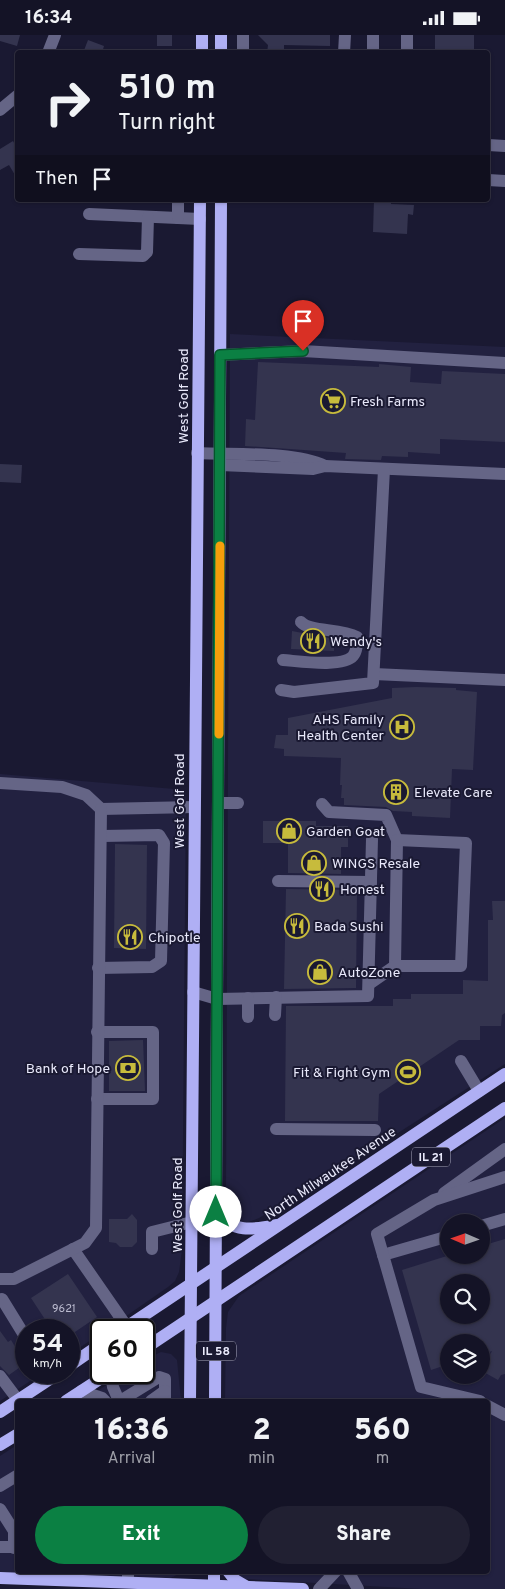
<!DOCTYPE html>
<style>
body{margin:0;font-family:Overpass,sans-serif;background:#212032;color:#f1f3f6;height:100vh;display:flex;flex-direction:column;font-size:19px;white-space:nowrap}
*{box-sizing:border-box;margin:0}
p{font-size:16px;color:#9d9ea7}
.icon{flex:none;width:28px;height:28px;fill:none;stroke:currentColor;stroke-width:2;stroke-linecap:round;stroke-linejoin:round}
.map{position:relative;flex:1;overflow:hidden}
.details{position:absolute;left:15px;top:1364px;width:475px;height:175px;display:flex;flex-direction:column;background:#141326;border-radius:5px;box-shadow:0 1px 4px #0004,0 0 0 1px #333243}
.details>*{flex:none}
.hud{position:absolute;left:15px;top:15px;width:475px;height:152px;border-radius:5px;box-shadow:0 1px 4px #0004,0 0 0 1px #333243;background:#141326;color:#f1f3f6;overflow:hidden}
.needle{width:32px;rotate:272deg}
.buttons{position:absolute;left:440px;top:1179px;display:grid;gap:10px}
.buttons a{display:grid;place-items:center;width:50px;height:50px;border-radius:50%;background:#141326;box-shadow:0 1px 4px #0004,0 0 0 1px #333243;font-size:25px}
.speed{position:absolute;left:15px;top:1284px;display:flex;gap:10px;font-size:25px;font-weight:700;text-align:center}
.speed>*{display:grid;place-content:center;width:65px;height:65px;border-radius:50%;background:#141326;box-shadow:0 1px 4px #0004,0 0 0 1px #333243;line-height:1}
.speed small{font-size:12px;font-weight:400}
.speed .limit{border:2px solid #111;border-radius:8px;background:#fff;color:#111}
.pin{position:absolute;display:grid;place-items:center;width:42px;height:42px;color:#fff;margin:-51px -21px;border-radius:50% 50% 50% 0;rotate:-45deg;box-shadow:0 0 5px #0007}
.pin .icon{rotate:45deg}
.me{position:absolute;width:55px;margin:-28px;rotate:0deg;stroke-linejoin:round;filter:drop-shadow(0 0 4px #0008)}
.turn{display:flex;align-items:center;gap:18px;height:105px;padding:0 20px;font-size:22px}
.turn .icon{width:65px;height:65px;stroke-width:2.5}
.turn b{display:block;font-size:35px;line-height:42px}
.then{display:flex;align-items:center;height:48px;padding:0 20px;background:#0003;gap:10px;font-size:19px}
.eta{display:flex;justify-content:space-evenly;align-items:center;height:85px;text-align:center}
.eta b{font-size:30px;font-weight:800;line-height:35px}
.action{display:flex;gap:10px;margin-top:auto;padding:10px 20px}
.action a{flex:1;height:58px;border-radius:30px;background:#0b8043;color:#fff;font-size:20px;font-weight:800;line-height:58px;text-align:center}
.action a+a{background:#212032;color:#f1f3f6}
.status{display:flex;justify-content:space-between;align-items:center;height:35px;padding:0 25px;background:#141326;direction:ltr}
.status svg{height:14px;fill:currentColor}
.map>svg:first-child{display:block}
</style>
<div class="status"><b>16:34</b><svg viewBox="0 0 49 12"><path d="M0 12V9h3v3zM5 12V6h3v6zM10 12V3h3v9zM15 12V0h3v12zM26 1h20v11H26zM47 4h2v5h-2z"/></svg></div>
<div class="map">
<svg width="505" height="1554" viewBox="0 0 505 1554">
<rect width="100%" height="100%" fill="#1a1932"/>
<g fill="#222140" fill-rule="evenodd">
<polygon points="230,299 505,312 505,1029 370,1116 259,1183 243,1189 232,1183 226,1165"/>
<polygon points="0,739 186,755 182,1215 179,1237 175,1246 168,1252 106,1295 101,1295 101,1298 69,1320 69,1295 26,1295 26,1338 42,1338 0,1366"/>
<path d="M505 1083V1554H422L245 1544 232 1536H488V1366H225L226 1293 228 1277 239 1261ZM449 1188H481V1220H449ZM449 1248H481V1280H449ZM449 1308H481V1340H449Z"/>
<polygon points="161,1317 171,1319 177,1325 181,1366 82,1366 125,1338 144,1338 144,1325"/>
<polygon points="17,1410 18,1536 179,1536 177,1540 170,1543 0,1537 0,1421"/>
</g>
<g fill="#34344f" fill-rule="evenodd">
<polygon points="0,0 20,0 17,11 0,6"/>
<rect x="157" y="0" width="15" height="11"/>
<polygon points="258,0 330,0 330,11 284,10 284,15 267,18 268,10"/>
<rect x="435" y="0" width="39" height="18"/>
<polygon points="88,5 104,11 102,18 83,18"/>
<polygon points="13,106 18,115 18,145 9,130 0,135 0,114"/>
<polygon points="374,165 391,165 391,169 414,170 413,180 408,179 407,199 373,197"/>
<polygon points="258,327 379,332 379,329 411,332 410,347 441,349 442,336 505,339 505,407 440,404 440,419 408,417 408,422 382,421 381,425 345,424 346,418 245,411 246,384 255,385"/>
<polygon points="0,429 22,430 21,448 0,447"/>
<polygon points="292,596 334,604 334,616 291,614"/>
<polygon points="416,652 456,653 456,655 477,657 473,735 452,734 450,783 412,781 412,777 393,776 386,772 344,770 344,763 341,763 342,750 340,750 341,723 284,721 284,714 274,713 276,700 288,700 288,683 392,663 392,653"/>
<polygon points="263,786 316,786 316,791 348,791 348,812 341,812 341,839 288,838 288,808 263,808"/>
<polygon points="115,809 147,810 146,914 114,913"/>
<polygon points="286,854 357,855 356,953 284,954"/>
<polygon points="492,866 505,866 505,978 502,980 501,991 480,991 480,1005 459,1005 379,1059 378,1086 285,1086 286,971 393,971 393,964 411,964 411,959 463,959 463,945 488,946 488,885 493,885"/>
<polygon points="143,1005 145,1056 109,1056 109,1006"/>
<polygon points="132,1179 137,1185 137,1207 132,1212 120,1212 116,1208 109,1207 109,1184 127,1184"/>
<path d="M505 1204V1339L501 1340 498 1345 482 1336 492 1316 481 1320V1308H449V1329L431 1335 402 1235 450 1220H481V1211ZM449 1248H481V1280H449Z"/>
<polygon points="68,1239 97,1282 69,1301 69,1295 52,1295 31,1263"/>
<polygon points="0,1296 8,1307 11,1305 17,1315 14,1317 23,1330 9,1340 0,1331"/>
</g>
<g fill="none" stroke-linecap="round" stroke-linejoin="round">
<g stroke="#656586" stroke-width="12">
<polyline points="243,0 243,18"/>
<polyline points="48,18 55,0"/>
<polyline points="344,18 345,0"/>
<polyline points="373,18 373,0"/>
<polyline points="407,18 407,0"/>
<polyline points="0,75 18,60"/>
<polyline points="488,110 505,111"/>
<polyline points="488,145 505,146"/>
<polyline points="89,179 200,184"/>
<polyline points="178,183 178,165"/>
<polyline points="79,219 143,221 147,217 148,182"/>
<polyline points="220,320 303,316 505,328"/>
<path d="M197 418C234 420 293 416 325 431"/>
<polyline points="220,430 313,434 325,431 505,439"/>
<path d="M283 625C298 626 343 633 353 621 357 616 357 609 357 602 340 593 309 597 301 587"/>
<polyline points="374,639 505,645"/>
<polyline points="281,655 294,657 373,648 384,434"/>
<polyline points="0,748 62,752 86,760 101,774 194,772"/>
<polyline points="218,768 238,768"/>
<polyline points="322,769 329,777 386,780 397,805 395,931"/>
<polyline points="278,846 371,847"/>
<polyline points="98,933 152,932 161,926 164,808 159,800 102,801"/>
<polyline points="369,949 395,931 461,931 466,808 397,805"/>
<polyline points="193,957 217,964 368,961 372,804"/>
<polyline points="275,980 276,962"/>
<polyline points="248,982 248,963"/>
<polyline points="461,1026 479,1056"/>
<polyline points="97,1064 153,1064 153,997 97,997"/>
<polyline points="276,1094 375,1095"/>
<polyline points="444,1158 505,1114"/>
<polyline points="481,1191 505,1184"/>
<polyline points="73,1214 127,1292"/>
<polyline points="152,1214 152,1197 192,1187"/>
<polyline points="383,1220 449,1201"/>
<polyline points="0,1244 14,1244 85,1208 96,1193 101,774"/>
<polyline points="2,1264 26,1303"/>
<polyline points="111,1338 113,1352 119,1366"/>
<polyline points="0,1341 18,1365"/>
<polyline points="81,1356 102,1363 105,1366"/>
<polyline points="120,1366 159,1342 165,1344 165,1366"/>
<polyline points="151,1366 165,1356"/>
<polyline points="480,1366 421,1352 377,1199 434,1165 505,1142"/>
<polyline points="488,1371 505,1380"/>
<polyline points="0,1451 18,1440"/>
<polyline points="0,1474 14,1496 14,1513"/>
<polyline points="0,1512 18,1512"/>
<polyline points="348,1536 358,1554"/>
<polyline points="128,1547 128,1536"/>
<polyline points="319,1554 336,1536"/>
</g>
<g stroke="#afaff4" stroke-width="12">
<polyline points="202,18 202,0"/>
<polyline points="221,18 221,0"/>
<path d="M216 1177C233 1198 252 1195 276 1190"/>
<polyline points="122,1295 505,1039"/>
<polyline points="144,1314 505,1073"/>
<polyline points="69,1331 101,1309"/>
<polyline points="66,1366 109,1338"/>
<polyline points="190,1366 200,165"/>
<polyline points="215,1366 221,165"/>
<polyline points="0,1377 59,1338"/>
<polyline points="0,1410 18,1399"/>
<polyline points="228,1536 235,1545 247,1552"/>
<polyline points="0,1543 303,1554"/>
<polyline points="214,1554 214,1536"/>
</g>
</g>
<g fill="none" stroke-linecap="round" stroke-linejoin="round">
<defs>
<polyline id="route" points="216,1177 220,320 303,316"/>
</defs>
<use href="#route" stroke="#07532c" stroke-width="12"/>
<use href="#route" stroke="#0b8043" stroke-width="9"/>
<polyline stroke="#f59e0b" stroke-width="9" points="219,699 220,511"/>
</g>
<defs>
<symbol id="supermarket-ring" viewBox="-11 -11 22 22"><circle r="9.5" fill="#1a1932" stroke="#c7bb3c" stroke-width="1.5"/><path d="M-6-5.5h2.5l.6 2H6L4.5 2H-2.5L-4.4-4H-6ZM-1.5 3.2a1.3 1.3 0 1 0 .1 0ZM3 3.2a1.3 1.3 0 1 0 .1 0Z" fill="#c7bb3c"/></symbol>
<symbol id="restaurant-ring" viewBox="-11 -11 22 22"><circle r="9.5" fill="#1a1932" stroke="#c7bb3c" stroke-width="1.5"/><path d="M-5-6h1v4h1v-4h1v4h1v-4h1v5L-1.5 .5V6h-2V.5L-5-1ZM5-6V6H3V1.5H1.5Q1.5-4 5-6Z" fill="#c7bb3c"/></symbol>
<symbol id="hospital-ring" viewBox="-11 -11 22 22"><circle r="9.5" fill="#1a1932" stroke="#c7bb3c" stroke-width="1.5"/><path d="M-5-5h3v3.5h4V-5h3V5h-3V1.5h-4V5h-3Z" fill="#c7bb3c"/></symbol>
<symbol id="building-ring" viewBox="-11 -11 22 22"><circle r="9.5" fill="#1a1932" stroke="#c7bb3c" stroke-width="1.5"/><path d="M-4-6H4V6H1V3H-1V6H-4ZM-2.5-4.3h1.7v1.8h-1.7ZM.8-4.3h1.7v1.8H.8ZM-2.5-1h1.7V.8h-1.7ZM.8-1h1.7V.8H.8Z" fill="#c7bb3c"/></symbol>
<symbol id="shop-ring" viewBox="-11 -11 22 22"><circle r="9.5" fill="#1a1932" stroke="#c7bb3c" stroke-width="1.5"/><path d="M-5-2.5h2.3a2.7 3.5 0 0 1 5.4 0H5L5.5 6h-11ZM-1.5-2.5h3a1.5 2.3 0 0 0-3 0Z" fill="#c7bb3c"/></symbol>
<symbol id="bank-ring" viewBox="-11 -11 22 22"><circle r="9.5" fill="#1a1932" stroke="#c7bb3c" stroke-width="1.5"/><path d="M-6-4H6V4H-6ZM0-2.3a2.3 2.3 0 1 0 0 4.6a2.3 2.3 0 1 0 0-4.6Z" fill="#c7bb3c"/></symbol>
<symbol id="stadium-ring" viewBox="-11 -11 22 22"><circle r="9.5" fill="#1a1932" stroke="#c7bb3c" stroke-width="1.5"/><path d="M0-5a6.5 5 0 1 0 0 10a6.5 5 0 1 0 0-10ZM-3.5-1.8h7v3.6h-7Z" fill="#c7bb3c"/></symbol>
</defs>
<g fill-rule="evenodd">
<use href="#supermarket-ring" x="319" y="352" width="28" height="28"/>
<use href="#restaurant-ring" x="299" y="592" width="28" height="28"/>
<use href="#hospital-ring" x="388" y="678" width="28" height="28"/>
<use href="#building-ring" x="382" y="743" width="28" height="28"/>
<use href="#shop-ring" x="275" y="782" width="28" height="28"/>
<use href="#shop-ring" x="300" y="814" width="28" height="28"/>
<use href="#restaurant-ring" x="308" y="840" width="28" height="28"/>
<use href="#restaurant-ring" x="283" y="877" width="28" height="28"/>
<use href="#restaurant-ring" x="116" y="888" width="28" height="28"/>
<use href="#shop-ring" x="306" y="923" width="28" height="28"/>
<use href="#bank-ring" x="114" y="1019" width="28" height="28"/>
<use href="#stadium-ring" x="394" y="1023" width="28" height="28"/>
</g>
<g text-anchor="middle" stroke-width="4" stroke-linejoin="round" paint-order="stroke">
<g font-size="11" fill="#bcbcd0">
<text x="64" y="1277">9621</text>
</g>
<g fill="#1a1932" stroke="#ababbf" stroke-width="1">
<rect x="412" y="1112.5" width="38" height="19" rx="4"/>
<rect x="196" y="1306.5" width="40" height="19" rx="4"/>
</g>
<g font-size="12" font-weight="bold" fill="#e9e9fb">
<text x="431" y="1126">IL 21</text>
<text x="216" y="1320">IL 58</text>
</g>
<g font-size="14" fill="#e9e9fb" stroke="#1a1932">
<text transform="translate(183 361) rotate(-90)" y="5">West Golf Road</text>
<text transform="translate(179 766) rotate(-90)" y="5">West Golf Road</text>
<text transform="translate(330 1138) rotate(-34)" y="5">North Milwaukee Avenue</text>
<text transform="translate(177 1170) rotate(-90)" y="5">West Golf Road</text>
</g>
<g font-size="14" fill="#e9e9fb" stroke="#1a1932" text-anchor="start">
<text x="350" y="371">Fresh Farms</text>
<text x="330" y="611">Wendy's</text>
<text x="384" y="689" text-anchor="end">AHS Family<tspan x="384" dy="16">Health Center</tspan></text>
<text x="414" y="762">Elevate Care</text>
<text x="306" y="801">Garden Goat</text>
<text x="332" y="833">WINGS Resale</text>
<text x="340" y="859">Honest</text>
<text x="314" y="896">Bada Sushi</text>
<text x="148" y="907">Chipotle</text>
<text x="338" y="942">AutoZone</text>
<text x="110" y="1038" text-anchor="end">Bank of Hope</text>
<text x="390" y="1042" text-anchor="end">Fit &amp; Fight Gym</text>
</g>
</g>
</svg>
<div class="buttons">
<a><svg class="needle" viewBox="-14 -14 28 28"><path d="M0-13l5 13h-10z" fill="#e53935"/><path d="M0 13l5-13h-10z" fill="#9d9ea7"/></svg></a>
<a><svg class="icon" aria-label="search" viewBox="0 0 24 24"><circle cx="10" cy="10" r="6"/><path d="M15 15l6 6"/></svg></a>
<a><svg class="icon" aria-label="layers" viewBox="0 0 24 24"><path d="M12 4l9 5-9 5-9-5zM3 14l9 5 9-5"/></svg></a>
</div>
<div class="speed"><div>54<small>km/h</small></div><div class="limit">60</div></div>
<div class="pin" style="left:303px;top:316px;background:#d93025"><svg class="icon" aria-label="arrive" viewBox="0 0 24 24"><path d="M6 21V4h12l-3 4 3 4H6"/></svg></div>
<svg class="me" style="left:216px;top:1177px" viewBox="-20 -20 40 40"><circle r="19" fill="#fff"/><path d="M0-13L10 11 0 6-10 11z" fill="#0b8043"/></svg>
<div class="hud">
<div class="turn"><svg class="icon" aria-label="right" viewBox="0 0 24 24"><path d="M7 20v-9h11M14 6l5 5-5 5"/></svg><div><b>510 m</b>Turn right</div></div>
<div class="then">Then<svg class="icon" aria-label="arrive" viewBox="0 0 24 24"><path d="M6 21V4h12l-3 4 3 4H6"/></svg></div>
</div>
<section class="details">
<div class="eta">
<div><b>16:36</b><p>Arrival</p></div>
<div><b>2</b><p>min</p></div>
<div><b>560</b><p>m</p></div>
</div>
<div class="action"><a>Exit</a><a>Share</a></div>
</section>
</div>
